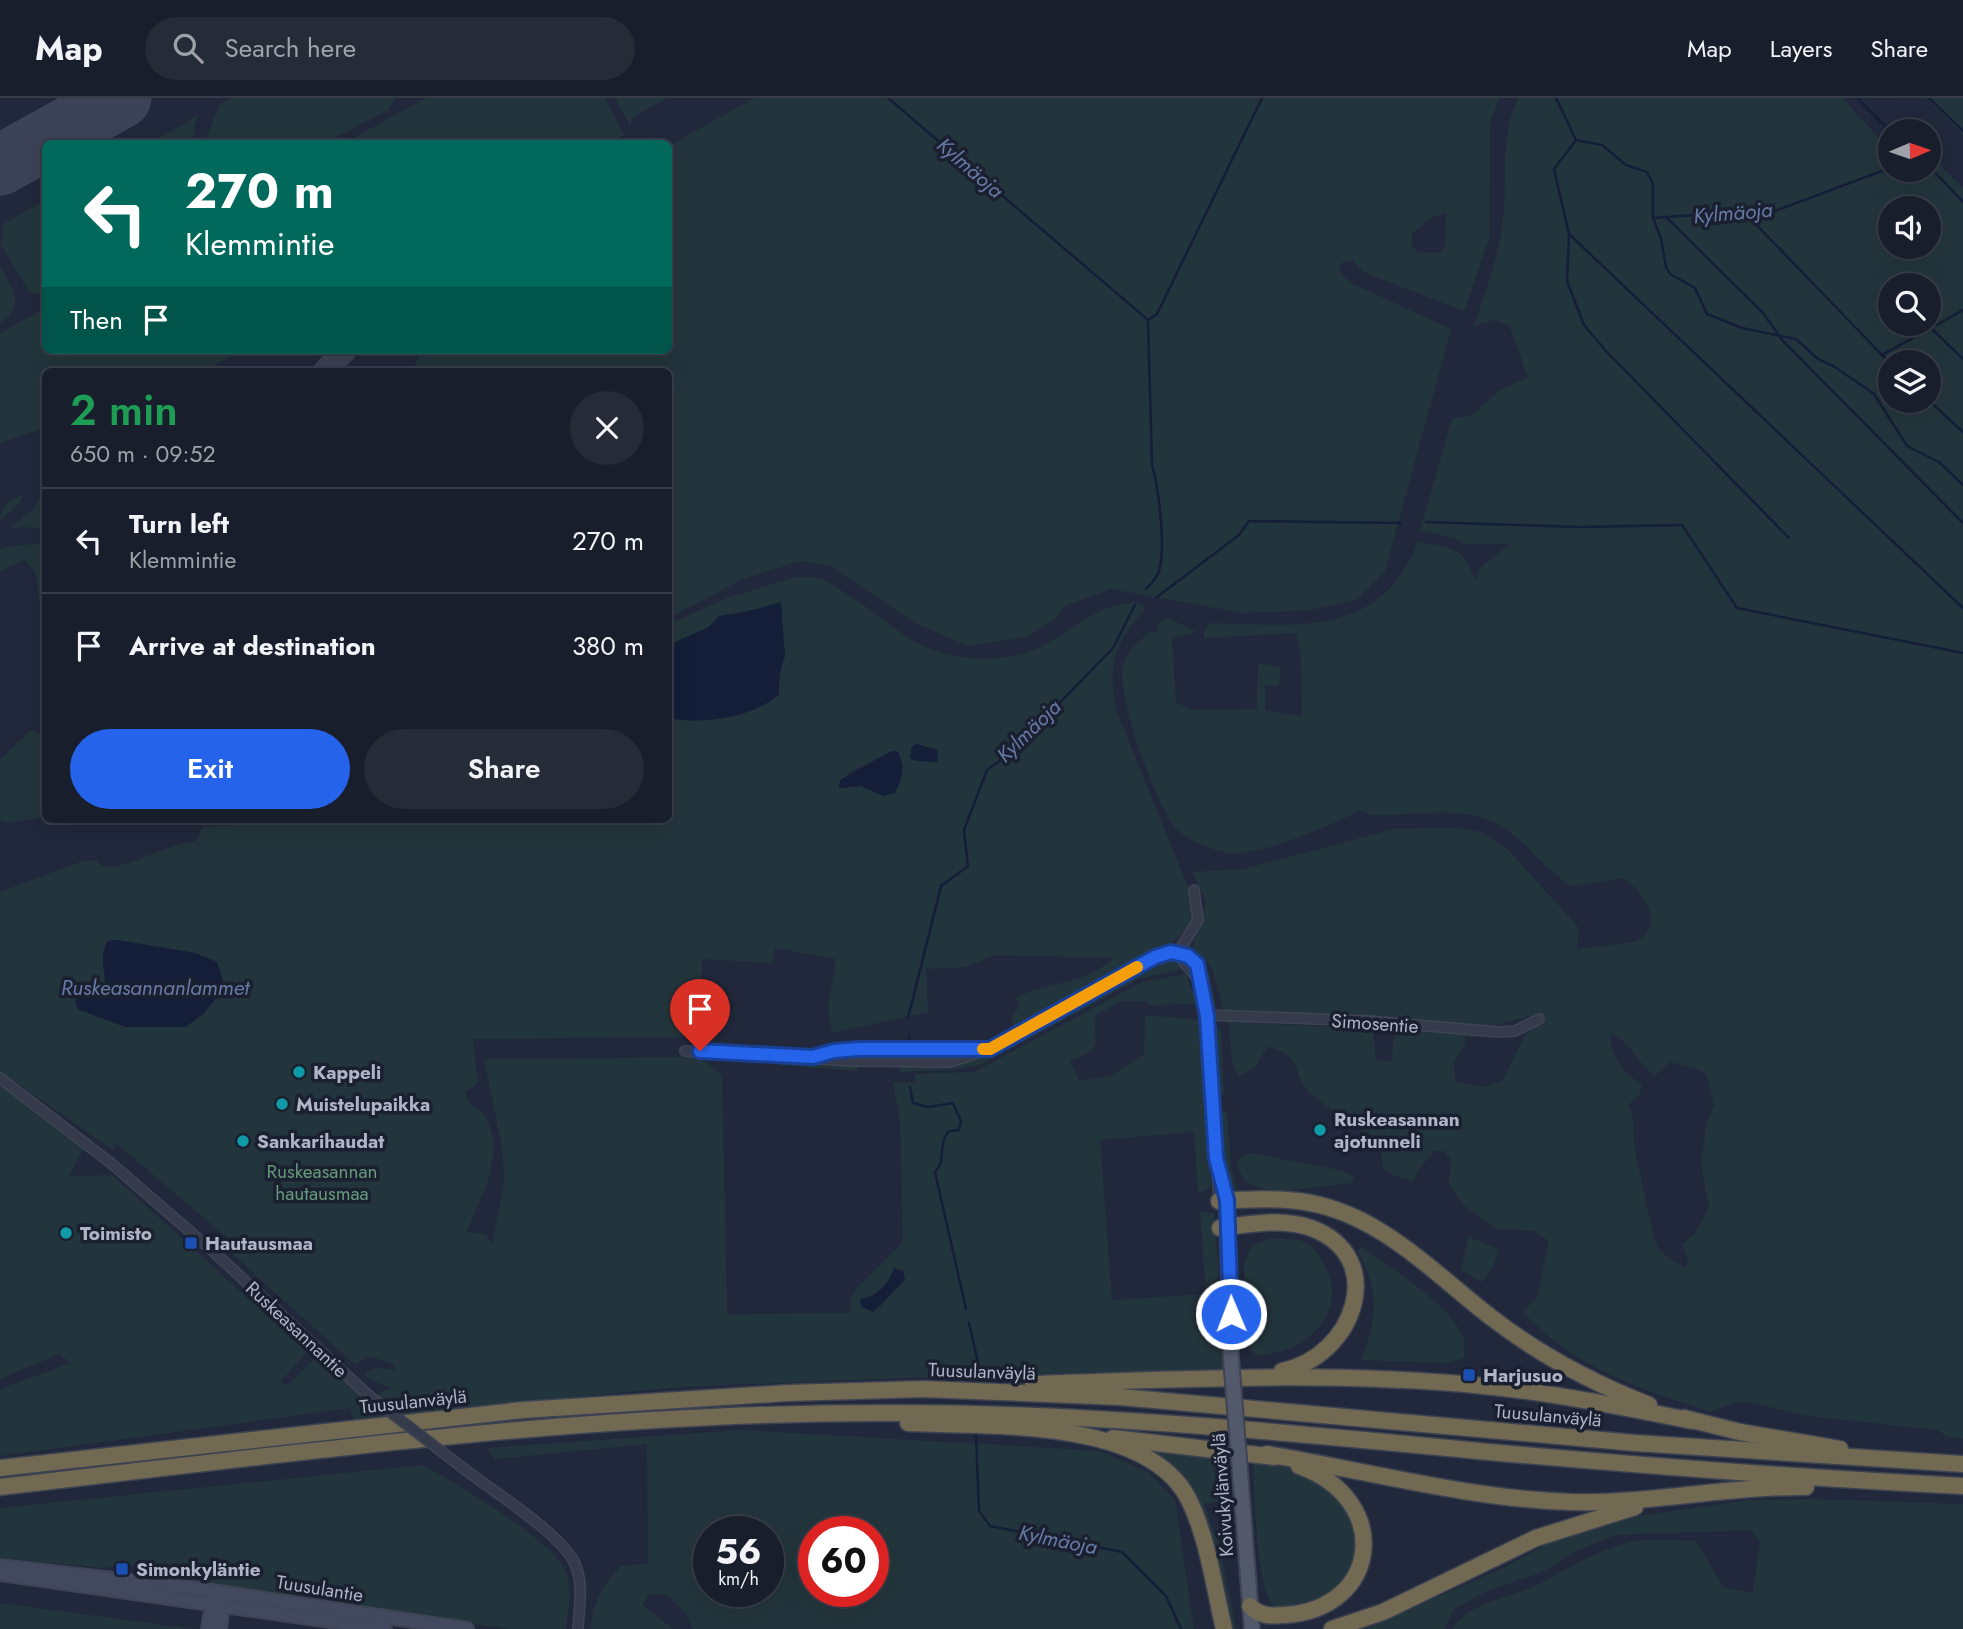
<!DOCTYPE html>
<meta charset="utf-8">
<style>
body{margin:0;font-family:Jost,sans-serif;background:#262b38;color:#f1f3f6;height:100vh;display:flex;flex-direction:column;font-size:26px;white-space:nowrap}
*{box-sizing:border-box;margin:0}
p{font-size:23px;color:#9fa2a9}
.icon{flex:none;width:38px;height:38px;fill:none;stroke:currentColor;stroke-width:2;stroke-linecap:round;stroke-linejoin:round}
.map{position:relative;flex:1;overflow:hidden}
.panel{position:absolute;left:42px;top:270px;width:630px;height:455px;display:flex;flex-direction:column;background:#191e2c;border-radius:10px;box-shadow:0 7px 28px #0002,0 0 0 2px #373c48}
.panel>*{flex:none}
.hud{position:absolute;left:42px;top:42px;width:630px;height:214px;border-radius:10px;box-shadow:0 7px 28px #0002,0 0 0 2px #373c48;background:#00695c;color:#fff;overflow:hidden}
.needle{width:46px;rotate:88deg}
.buttons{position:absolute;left:1878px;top:21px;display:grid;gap:14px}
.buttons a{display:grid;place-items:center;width:63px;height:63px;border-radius:50%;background:#191e2c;box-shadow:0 7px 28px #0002,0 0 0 2px #373c48;font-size:35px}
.speed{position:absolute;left:693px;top:1418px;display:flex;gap:14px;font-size:35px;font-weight:700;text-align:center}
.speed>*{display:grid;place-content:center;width:91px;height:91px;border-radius:50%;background:#191e2c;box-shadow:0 7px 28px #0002,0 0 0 2px #373c48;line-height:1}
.speed small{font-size:18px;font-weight:400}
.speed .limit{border:10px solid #d22;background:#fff;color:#111}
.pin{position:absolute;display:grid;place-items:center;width:60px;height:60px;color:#fff;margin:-72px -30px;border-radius:50% 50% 50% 0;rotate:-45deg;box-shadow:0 0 7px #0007}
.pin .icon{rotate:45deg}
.me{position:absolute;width:77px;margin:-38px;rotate:359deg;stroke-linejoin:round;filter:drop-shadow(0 0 5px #0008)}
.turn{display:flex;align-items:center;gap:24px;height:147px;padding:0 28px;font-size:32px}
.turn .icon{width:91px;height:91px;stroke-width:2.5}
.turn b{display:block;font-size:49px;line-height:60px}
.then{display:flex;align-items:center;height:66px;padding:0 28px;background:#0003;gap:14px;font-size:26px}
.round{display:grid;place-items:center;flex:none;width:74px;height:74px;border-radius:37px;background:#262b38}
.summary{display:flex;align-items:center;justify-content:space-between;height:119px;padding:0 28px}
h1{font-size:42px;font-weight:600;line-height:52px;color:#1e9e55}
.primary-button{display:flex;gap:14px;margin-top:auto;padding:14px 28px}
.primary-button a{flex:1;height:80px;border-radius:42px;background:#2563eb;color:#fff;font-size:28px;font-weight:600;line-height:80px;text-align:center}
.primary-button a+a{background:#262b38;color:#f1f3f6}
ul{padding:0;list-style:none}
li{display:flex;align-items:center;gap:21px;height:105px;padding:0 28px;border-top:2px solid #373c48}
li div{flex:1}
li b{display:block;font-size:26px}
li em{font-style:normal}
header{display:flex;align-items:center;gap:42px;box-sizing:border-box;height:98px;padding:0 35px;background:#191e2c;border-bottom:2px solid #373c48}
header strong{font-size:33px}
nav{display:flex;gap:38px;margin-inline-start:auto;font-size:24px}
.search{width:490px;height:63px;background:#262b38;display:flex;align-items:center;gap:18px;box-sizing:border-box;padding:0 24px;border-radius:38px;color:#9fa2a9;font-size:26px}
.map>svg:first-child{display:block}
</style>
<header>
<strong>Map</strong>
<div class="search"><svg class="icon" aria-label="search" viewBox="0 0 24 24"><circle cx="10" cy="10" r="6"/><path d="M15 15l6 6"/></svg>Search here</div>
<nav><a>Map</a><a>Layers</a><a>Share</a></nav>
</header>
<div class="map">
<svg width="1963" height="1531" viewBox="0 0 1963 1531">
<rect width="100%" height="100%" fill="#21283b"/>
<g fill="#23353c" fill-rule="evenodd">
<polygon points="231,0 396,0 388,12 325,45 204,45 220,6"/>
<polygon points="426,0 605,0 624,37 609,46 344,45"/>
<polygon points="615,0 667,0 631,20 631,29"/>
<path d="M754 0H1500L1490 24 1489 141 1464 213 1363 174 1353 162 1341 165 1339 173 1349 184 1451 231 1385 473 1356 502 1310 512 1243 515 1111 491 1065 508 1054 522 1026 539 968 548 915 525 831 468 800 463 743 481 669 520 668 273H414L420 252H668L669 48ZM1446 115 1445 149 1440 155H1418L1412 147V136L1430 120Z"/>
<path d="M1518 0H1842L1890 52V72H1928L1929 56 1963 90V1341L1947 1339 1938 1332 1808 1318 1753 1305 1736 1304 1710 1314C1635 1288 1578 1273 1522 1213L1536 1202 1549 1143 1534 1133 1496 1131 1462 1106 1449 1084 1451 1062 1444 1053H1434L1420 1070 1413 1083 1395 1078 1383 1070 1380 1042C1358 1027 1329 1013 1310 995 1291 975 1305 960 1268 948L1254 970 1239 978 1232 964 1229 924 1373 931 1376 962 1391 964 1395 934 1473 935 1476 940 1465 938V947L1454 964 1455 984 1485 989 1502 983 1525 938 1541 922 1536 917C1518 919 1502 929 1485 928L1224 913 1212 870 1206 862H1199L1192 851 1206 803 1192 774 1244 771 1394 731 1457 730 1481 734 1508 752 1579 830 1577 851 1634 844C1668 831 1644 793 1623 780L1572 788C1546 773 1530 748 1506 731 1468 704 1416 719 1372 717L1359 713C1332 727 1256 760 1227 755 1210 751 1186 742 1175 729 1155 706 1116 596 1123 567 1126 554 1140 543 1149 534L1157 535 1159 524 1167 520C1178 524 1186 529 1197 534L1172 540 1176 604 1191 612 1257 611 1258 565 1281 569 1279 588H1265V612L1302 619 1301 562 1296 535 1204 540V532L1210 525C1297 527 1380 541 1418 444 1453 450 1463 448 1476 484L1478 472 1510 446H1464L1454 440 1420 433 1452 321 1472 317 1499 293 1528 279 1509 227 1494 222 1474 228C1485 194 1499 159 1503 123 1508 81 1499 40 1518 0ZM1890 110H1928V149H1890ZM1890 187H1928V226H1890ZM1890 264H1928V303H1890ZM1611 935C1632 945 1642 972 1656 977L1670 964 1697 971 1707 977 1714 1008 1707 1023 1701 1066 1709 1109 1694 1137 1682 1146 1688 1161 1686 1170C1678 1165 1666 1159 1659 1151 1654 1144 1636 1059 1634 1044 1632 1030 1636 1019 1628 1007L1639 997 1642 987C1623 973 1610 960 1611 935Z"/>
<polygon points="1926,0 1963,0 1963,37"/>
<polygon points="197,18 192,45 150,45"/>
<polygon points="45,102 45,197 29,194 1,147 3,126"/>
<path d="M0 168C12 190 27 209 0 225Z"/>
<polygon points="45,210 46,252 244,252 202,273 46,273 45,330 0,345 0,235"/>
<polygon points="45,390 45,430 11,429 33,411"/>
<path d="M24 395 19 406 0 422C0 407 13 402 24 395Z"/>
<path d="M45 446H46L45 519C33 499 45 478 24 462L0 473V451L15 447Z"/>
<path d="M795 479C803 480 814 478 821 481 829 483 837 490 844 494 888 521 914 556 969 560 989 562 1013 560 1032 553 1067 539 1103 498 1142 506L1145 511C1113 547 1106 570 1118 617L1193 801 1194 821 1176 842 1015 929 1011 920 1019 909 1016 900C1052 881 1079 890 1114 860L994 857 966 869 926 871 928 914 832 935 828 909 836 861 775 850 772 865 702 861 701 939 473 941 478 985 465 994 468 1003 486 1018 495 1044 489 1080 467 1134 486 1136 492 1147 504 1085 503 1054 484 961 700 959 722 977 727 1216 851 1215V1198L858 1189 903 1144 900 1022 893 984 915 985V976L974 974 1142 884 1185 876 1198 906 1150 907 1147 903H1123L1096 917C1092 945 1106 950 1070 963L1079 983 1111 978 1144 956 1145 917 1202 922 1211 1086 1208 1091 1198 1095 1194 1034 1100 1042 1112 1202 1206 1196 1200 1114 1214 1115 1225 1272 975 1277 679 1289 354 1321 350 1310 0 1358V1291L71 1265 59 1256 0 1281V987L34 1010 83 1051 69 1078 112 1077 307 1254 280 1284 288 1287 316 1259 366 1302 391 1290 366 1280 365 1274 377 1270 395 1272 394 1266 369 1258 356 1266 352 1264 231 1155 236 1147 116 1045 113 1052 0 973V794L83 763H97L101 768C129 773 163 746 196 743L203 729 336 721H668L669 620H693L780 585 782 570 756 511 719 518 709 529 669 547V526L727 500ZM917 646 933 664 910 659 912 648ZM892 653 884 698 860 688 840 690 850 674ZM118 842 195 855 216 864C231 892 217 893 204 915L103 921 77 911 84 894 103 896 108 882 104 873 108 843ZM904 1182 880 1209 861 1201C879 1198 885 1183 904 1182Z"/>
<polygon points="32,631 45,641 45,719 8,725 0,722 0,662"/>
<path d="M1161 862H1173L1182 871 1139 881 982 966 959 971 900 974 899 970C927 962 955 970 983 960Z"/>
<polygon points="1201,868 1208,873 1216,908 1211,908"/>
<polygon points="1213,929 1221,931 1224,997 1217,995"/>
<polygon points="776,962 858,967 857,973 780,967"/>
<path d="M1224 1013H1227L1231 1070 1237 1092C1217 1076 1221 1039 1219 1017Z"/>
<path d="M1251 1055 1340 1072 1354 1078 1352 1085C1322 1087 1282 1098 1254 1088 1244 1085 1241 1076 1237 1068L1240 1060Z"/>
<polygon points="1469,1139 1499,1151 1493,1168 1482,1184 1461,1172"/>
<path d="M1269 1141C1279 1141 1292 1140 1301 1143 1309 1145 1317 1154 1321 1161 1354 1210 1308 1257 1256 1257L1247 1249 1244 1165 1252 1148Z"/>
<path d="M1361 1149C1388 1168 1451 1207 1463 1239 1465 1244 1464 1254 1464 1260L1448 1265 1361 1262C1377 1221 1380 1194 1358 1154Z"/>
<path d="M742 1332 1100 1353 1148 1374 1175 1402 1194 1531H693L686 1515 667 1496H649L643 1507 673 1531H591C593 1503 602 1488 621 1468L648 1466 647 1346 495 1361 487 1350ZM709 1433H768V1493H709ZM814 1433H873V1493H814Z"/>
<polygon points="1135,1348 1231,1356 1236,1405 1223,1403 1204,1406 1220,1451 1236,1531 1229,1531 1202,1421"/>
<path d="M1253 1361 1281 1364 1337 1392 1359 1432 1355 1468 1326 1500 1276 1512C1255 1493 1255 1393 1253 1361Z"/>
<path d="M423 1367C455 1385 558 1444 567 1477 572 1493 568 1515 566 1531H510L216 1486 124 1466 103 1470 0 1460V1410Z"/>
<path d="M1808 1401 1963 1406V1531H1452C1472 1501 1512 1501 1541 1485 1571 1469 1597 1452 1630 1444 1651 1440 1675 1443 1696 1443L1723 1489 1753 1495 1760 1444 1751 1432 1616 1437 1573 1454 1545 1473 1487 1493 1454 1511 1444 1531H1365L1505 1469 1552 1443 1630 1419 1750 1402Z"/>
<polygon points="0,1505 194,1531 0,1531"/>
</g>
<g fill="#141e38">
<path d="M781 504 785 558 779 577V597C750 620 705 627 669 620V547L709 529 719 518 746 514Z"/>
<polygon points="917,646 938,652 937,664 916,663 910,660 912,648"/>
<path d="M892 653H897C906 668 903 680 895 695L884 698 861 688 839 690 840 682Z"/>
<path d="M117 842 195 855 217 864 224 886 223 892 204 915 186 929H125L78 911 75 903 80 895H103C110 877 96 862 108 843Z"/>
<path d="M894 1170 903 1173 905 1182 873 1214 862 1209 860 1201C878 1198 888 1187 894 1170Z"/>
</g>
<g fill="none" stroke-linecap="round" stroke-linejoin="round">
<g stroke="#141e38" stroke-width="2.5">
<path d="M888 0 1148 222 1152 367C1159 391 1166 449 1159 473 1157 480 1151 486 1146 491"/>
<polyline points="1556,0 1576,42 1602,47 1626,67 1647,74 1653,86 1653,120 1661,140 1666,169 1670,176 1695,190 1707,216 1742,230 1796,241 1818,261 1835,269 1874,296 1907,348 1939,364 1963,387"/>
<polyline points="1857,0 1890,33"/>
<polyline points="1929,0 1963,33"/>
<polyline points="1576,42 1554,71 1569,136 1963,510"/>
<polyline points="1928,67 1963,104"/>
<polyline points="1748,118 1882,257 1963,212"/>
<polyline points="1666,119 1763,215 1783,243 1963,425"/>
<polyline points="1654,120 1708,116 1767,116 1890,70"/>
<polyline points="1569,137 1567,183 1584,227 1606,253 1789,440"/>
<polyline points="1148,222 1157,216 1262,0"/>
<polyline points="1931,230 1963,261"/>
<polyline points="1882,257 1890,265"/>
<polyline points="1928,302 1963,334"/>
<polyline points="1426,424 1579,429 1682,427 1737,510 1963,555"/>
<polyline points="1157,499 1239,437 1249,423 1401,425"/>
<polyline points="908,920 941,788 968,768 964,732 987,672 1012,654 1113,550 1135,507"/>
<polyline points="909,937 909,946"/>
<path d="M910 989 913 1005 928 1009 953 1005 961 1023 959 1032 949 1033C937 1046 947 1062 935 1074L966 1211"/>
<polyline points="969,1225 980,1273"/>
<polyline points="976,1337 979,1413 990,1428 1122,1454 1166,1498 1181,1531"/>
</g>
<g stroke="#3c4356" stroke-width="24">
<polyline points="0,54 24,49 59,35"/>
<polyline points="325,273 345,252"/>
</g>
<polyline stroke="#3c4356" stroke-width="61" points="0,67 121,0"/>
<defs>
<g id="street">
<polyline points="1177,856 1198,822 1194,792"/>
<polyline points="1177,856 1198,881"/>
<polyline points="1207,917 1368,923 1499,934 1515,933 1539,921"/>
<polyline points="685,953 853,963 950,964 990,951 1155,859 1171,854 1188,857 1197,866 1207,917 1219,1103"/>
<polyline points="817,957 859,951 984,951"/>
<polyline points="0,980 112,1066 216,1156 368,1297"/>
<polyline points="1220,1070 1227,1103"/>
<path d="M463 1370C491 1392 562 1436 575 1466 584 1486 579 1510 578 1531"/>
</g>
<g id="secondary">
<polyline points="0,1468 192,1490 467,1531"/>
<polyline points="0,1476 385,1531"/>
<polyline points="208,1531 213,1501"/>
<polyline points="220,1531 223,1507 220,1501"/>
</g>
<g id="primary">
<polyline points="1227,1103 1231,1260"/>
<polyline points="1240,1374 1252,1531"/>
</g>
<g id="highway">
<path d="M1219 1103C1245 1101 1272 1100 1298 1103 1377 1112 1433 1175 1492 1220 1540 1257 1593 1285 1649 1307"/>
<path d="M1220 1130C1250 1126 1282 1120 1311 1130 1390 1159 1354 1259 1282 1273"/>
<path d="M1033 1286C1184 1281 1334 1273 1484 1288 1554 1295 1623 1309 1693 1323"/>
<polyline points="1684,1320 1740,1334 1840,1351"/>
<path d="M908 1325C987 1329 1148 1319 1189 1402 1208 1441 1214 1489 1224 1531"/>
<polyline points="1113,1340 1275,1359"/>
<path d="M1267 1356C1368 1373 1470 1401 1572 1404 1651 1406 1728 1388 1806 1389"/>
<polyline points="0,1370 523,1312 788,1295 923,1291 1120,1299 1635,1345 1963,1366"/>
<path d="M0 1389C298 1355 596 1313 897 1315 1096 1315 1292 1335 1489 1354 1647 1368 1805 1380 1963 1388"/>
<path d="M1250 1508C1261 1519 1271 1518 1285 1517 1381 1511 1393 1401 1299 1368"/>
<polyline points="1332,1531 1383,1514 1536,1440 1635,1409"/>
</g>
</defs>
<use href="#street" stroke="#3e4454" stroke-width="12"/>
<use href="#secondary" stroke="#3e4454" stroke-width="16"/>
<use href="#primary" stroke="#3e4454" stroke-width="18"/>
<use href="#highway" stroke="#3c4252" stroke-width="19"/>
<use href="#street" stroke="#353b4b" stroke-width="9"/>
<use href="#secondary" stroke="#42495e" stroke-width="12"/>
<use href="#primary" stroke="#52596b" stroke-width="14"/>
<use href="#highway" stroke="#716951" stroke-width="16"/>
<defs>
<polyline id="street-bridge" points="368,1297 463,1370"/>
<polyline id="primary-bridge" points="1231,1260 1240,1374"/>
</defs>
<use href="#street-bridge" stroke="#3e4454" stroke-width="12" stroke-linecap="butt"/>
<use href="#primary-bridge" stroke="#3e4454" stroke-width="18" stroke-linecap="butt"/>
<use href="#street-bridge" stroke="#353b4b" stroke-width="9"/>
<use href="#primary-bridge" stroke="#52596b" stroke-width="14"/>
</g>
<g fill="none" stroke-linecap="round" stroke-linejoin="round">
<defs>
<polyline id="route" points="700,953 813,959 834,953 859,951 990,951 1155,859 1171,854 1188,858 1197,866 1207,918 1216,1060 1227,1102 1231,1216"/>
</defs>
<use href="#route" stroke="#184099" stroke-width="18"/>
<use href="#route" stroke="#2563eb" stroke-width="12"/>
<polyline stroke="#f59e0b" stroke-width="12" points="983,951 990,951 1137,869"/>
</g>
<g fill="#0f9aa8" stroke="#1a202f" stroke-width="2.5">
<circle cx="299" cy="974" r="7"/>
<circle cx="282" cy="1006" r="7"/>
<circle cx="1320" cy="1032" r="7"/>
<circle cx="243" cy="1043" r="7"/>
<circle cx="66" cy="1135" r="7"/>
</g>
<g fill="#1a4fb4" stroke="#1a202f" stroke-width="2.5">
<rect x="184" y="1138" width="14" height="14" rx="3.5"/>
<rect x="1462" y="1270" width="14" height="14" rx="3.5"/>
<rect x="115" y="1464" width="14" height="14" rx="3.5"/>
</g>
<g text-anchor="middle" stroke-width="7" stroke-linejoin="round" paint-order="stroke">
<g font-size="19" fill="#afb5c7" stroke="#1a202f">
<text transform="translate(1375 925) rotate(4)" y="7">Simosentie</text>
<text transform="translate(297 1231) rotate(43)" y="7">Ruskeasannantie</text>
<text transform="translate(982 1273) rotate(2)" y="7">Tuusulanväylä</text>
<text transform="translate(413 1303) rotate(-6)" y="7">Tuusulanväylä</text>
<text transform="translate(1548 1317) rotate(5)" y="7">Tuusulanväylä</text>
<text transform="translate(1222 1397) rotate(-94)" y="7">Koivukylänväylä</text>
<text transform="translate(320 1490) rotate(9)" y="7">Tuusulantie</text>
</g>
<g font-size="19" font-weight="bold" fill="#afb5c7" stroke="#1a202f" text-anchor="start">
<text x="313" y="981">Kappeli</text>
<text x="296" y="1013">Muistelupaikka</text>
<text x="1334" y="1028">Ruskeasannan<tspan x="1334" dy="22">ajotunneli</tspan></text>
<text x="257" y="1050">Sankarihaudat</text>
<text x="80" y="1142">Toimisto</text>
<text x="205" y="1152">Hautausmaa</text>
<text x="1483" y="1284">Harjusuo</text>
<text x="136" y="1478">Simonkyläntie</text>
</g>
<g font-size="19" fill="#669979" stroke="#1a202f">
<text x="322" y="1080">Ruskeasannan<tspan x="322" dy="22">hautausmaa</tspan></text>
</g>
<g font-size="21" font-style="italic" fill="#677aa7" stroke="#1a202f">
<text transform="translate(970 70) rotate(41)" y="7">Kylmäoja</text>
<text transform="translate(1733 115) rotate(-5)" y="7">Kylmäoja</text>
<text transform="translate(1029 633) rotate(-44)" y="7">Kylmäoja</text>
<text x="155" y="897">Ruskeasannanlammet</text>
<text transform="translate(1058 1442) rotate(11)" y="7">Kylmäoja</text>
</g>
</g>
</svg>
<div class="buttons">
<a><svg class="needle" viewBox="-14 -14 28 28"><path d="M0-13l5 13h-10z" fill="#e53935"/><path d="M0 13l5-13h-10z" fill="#9fa2a9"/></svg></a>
<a><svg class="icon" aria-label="sound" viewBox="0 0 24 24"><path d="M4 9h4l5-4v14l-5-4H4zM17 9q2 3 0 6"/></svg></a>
<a><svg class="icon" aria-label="search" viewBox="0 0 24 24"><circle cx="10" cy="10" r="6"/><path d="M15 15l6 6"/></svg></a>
<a><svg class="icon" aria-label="layers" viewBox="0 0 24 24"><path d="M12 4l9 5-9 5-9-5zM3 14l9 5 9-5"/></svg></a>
</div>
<div class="speed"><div>56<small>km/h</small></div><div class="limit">60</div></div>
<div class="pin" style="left:700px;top:953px;background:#d93025"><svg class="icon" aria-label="arrive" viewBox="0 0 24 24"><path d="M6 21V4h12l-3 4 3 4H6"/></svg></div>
<svg class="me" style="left:1231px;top:1216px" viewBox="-20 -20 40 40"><circle r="17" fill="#2563eb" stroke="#fff" stroke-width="3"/><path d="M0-11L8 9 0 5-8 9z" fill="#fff"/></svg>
<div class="hud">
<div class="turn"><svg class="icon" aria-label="left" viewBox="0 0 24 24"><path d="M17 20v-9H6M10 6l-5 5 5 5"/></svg><div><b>270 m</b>Klemmintie</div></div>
<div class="then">Then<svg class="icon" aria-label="arrive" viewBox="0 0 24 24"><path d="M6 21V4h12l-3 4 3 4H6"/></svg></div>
</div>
<section class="panel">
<div class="summary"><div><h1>2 min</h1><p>650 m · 09:52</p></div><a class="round"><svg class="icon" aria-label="close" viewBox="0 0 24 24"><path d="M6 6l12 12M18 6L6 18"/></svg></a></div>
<ul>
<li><svg class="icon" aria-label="left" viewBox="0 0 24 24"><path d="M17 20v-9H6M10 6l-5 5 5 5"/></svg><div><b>Turn left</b><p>Klemmintie</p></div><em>270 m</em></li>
<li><svg class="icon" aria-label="arrive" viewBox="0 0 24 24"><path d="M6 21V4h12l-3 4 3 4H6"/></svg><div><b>Arrive at destination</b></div><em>380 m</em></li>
</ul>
<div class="primary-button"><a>Exit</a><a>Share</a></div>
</section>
</div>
